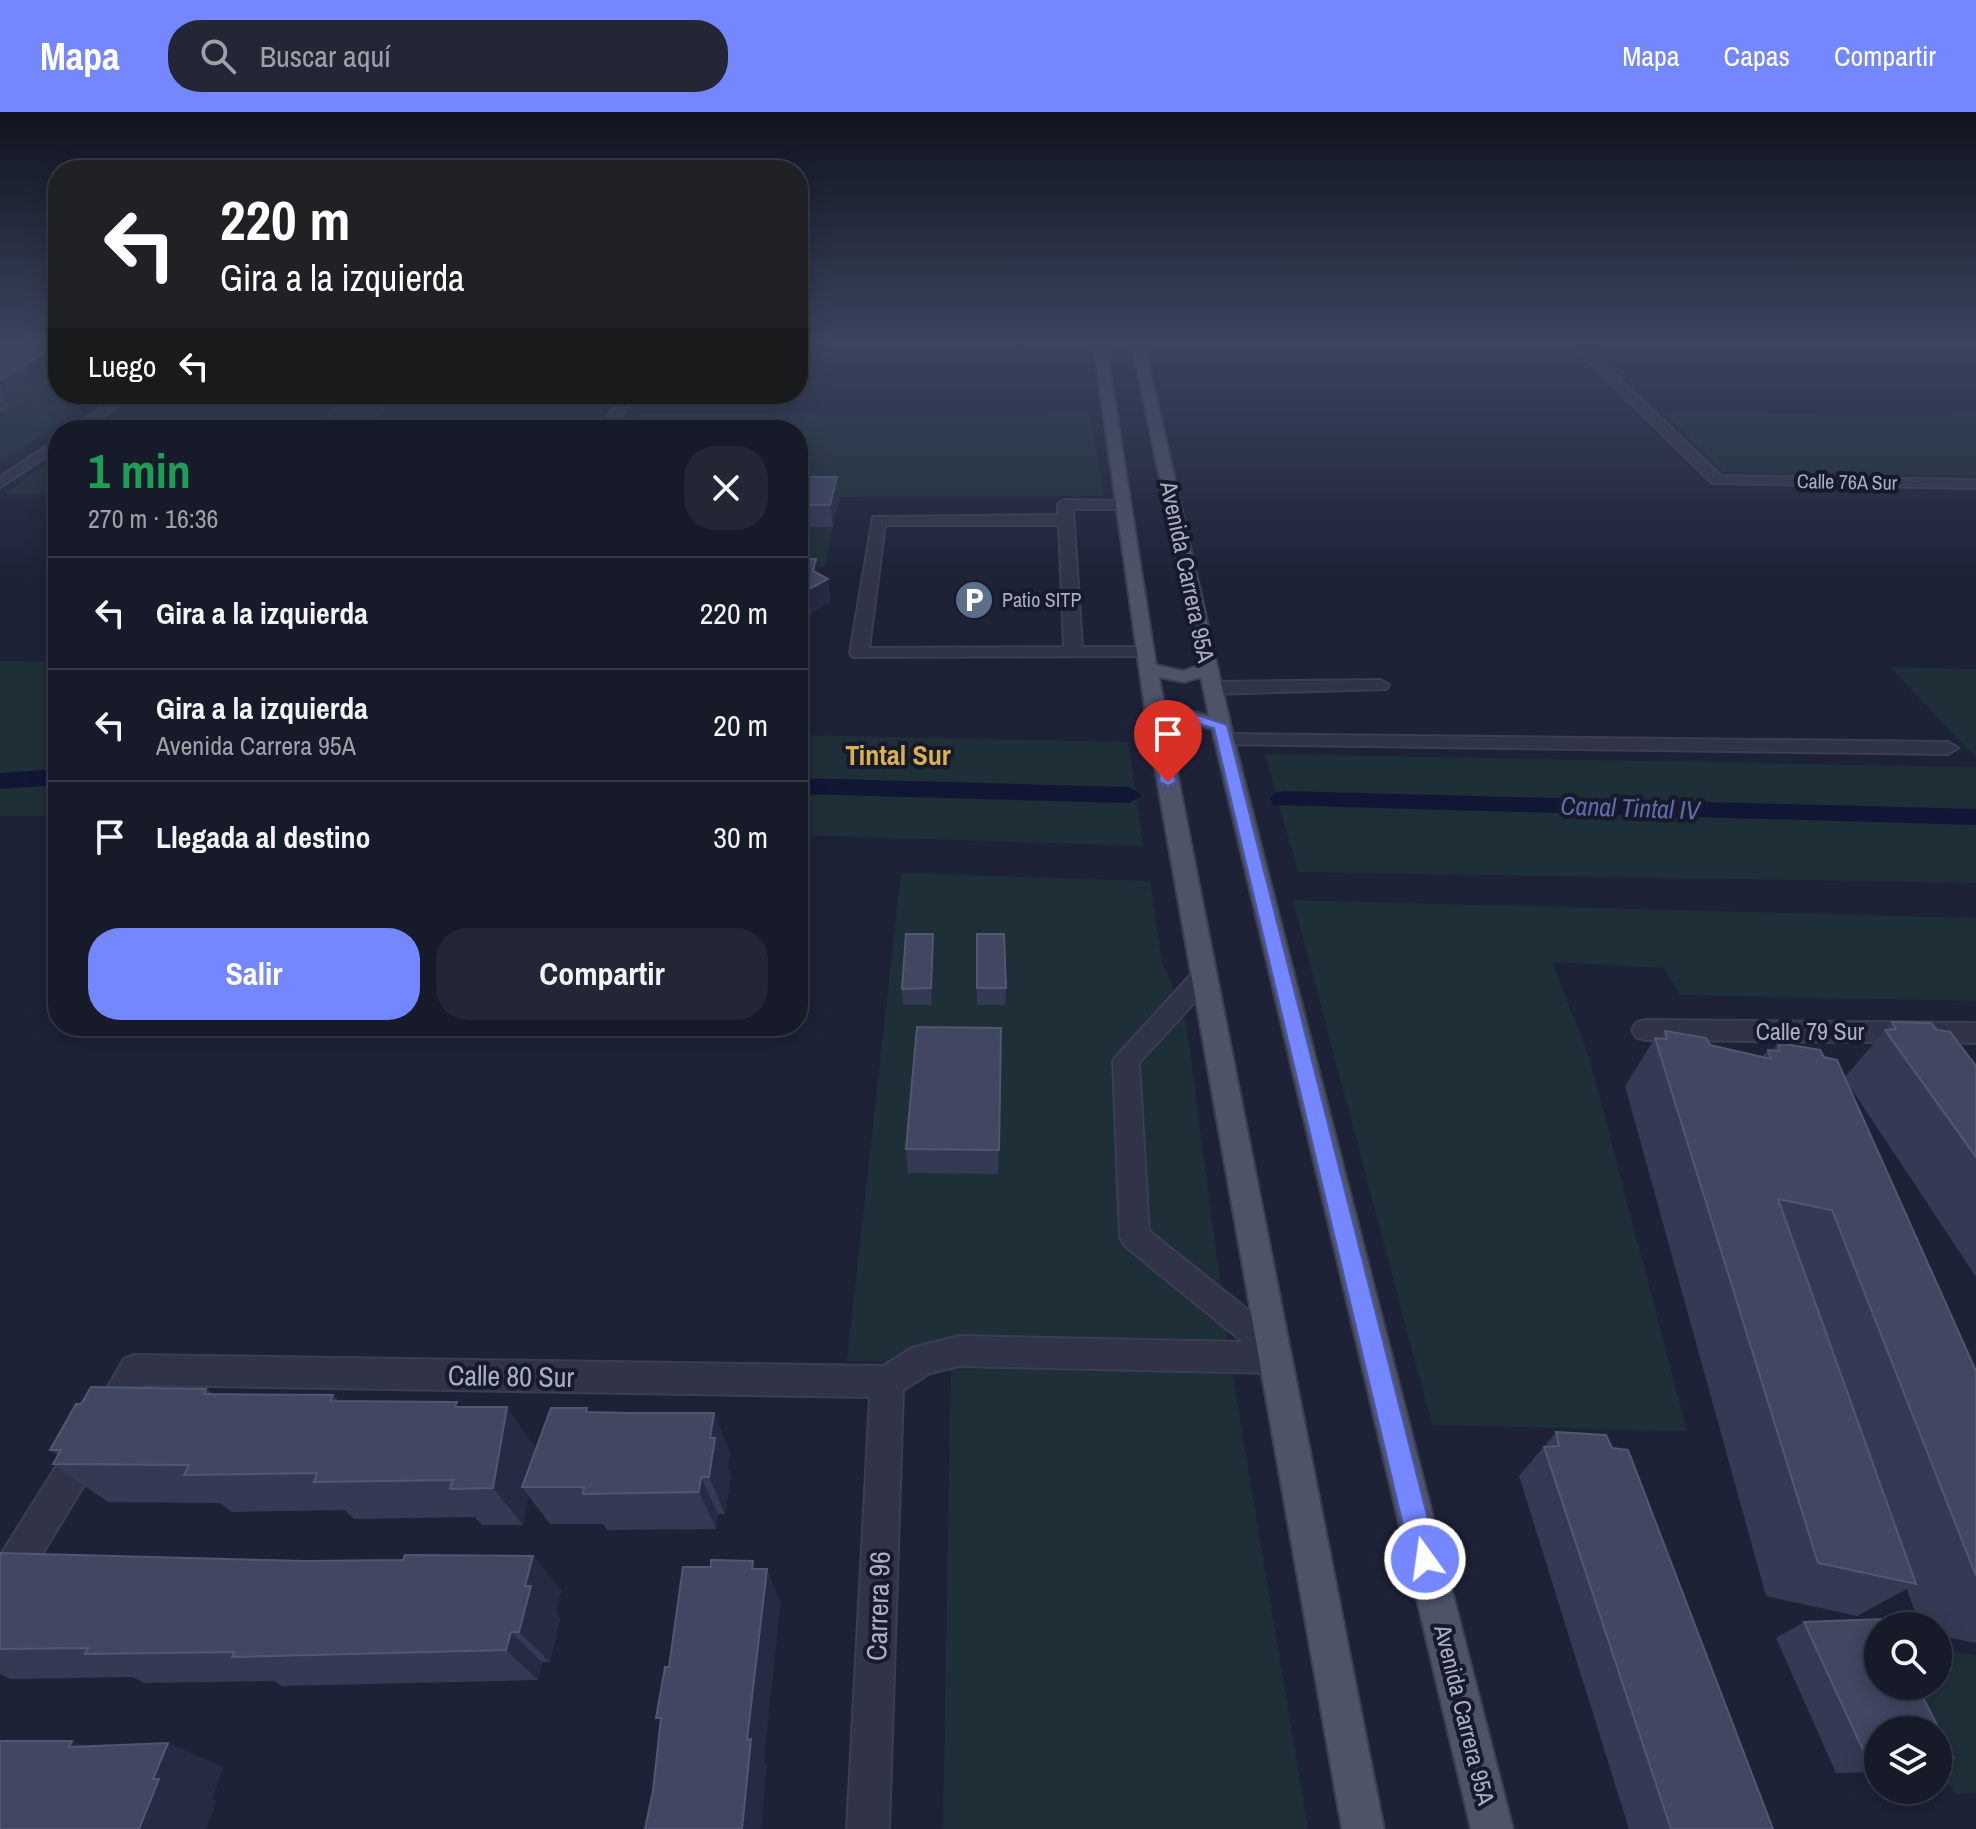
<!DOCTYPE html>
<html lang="es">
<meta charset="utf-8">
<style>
body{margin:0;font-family:"Archivo Narrow",sans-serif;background:#232735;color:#f1f3f6;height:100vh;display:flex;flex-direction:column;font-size:30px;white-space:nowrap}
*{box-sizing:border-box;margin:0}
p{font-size:26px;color:#9ea1a8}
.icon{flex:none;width:44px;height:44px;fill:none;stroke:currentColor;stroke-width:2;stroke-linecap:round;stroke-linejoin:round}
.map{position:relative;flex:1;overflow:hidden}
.side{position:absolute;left:48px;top:308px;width:760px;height:616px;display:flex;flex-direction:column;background:#161a29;border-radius:32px;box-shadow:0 4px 20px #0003,0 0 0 2px #353846}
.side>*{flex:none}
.guide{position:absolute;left:48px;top:48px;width:760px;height:244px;border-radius:32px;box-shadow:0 4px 20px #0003,0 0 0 2px #353846;background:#202124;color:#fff;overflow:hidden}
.buttons{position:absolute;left:1864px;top:1500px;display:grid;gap:16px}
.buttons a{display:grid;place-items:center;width:88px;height:88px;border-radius:50%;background:#161a29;box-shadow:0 4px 20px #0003,0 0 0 2px #353846;font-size:40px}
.pin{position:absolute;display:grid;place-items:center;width:68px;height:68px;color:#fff;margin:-82px -34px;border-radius:50% 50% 50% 0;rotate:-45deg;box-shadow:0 0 8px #0007}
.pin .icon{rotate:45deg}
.me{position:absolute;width:88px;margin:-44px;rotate:346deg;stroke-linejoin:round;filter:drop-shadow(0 0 6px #0008)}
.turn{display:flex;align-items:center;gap:28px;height:168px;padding:0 40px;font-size:36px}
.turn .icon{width:104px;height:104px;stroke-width:2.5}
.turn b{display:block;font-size:56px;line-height:68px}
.then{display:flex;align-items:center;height:76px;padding:0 40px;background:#0003;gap:16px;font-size:30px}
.round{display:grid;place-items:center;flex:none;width:84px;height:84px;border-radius:32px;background:#232735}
.overview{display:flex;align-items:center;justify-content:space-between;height:136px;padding:0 40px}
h1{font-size:48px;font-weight:700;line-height:60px;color:#1e9e55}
.action{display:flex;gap:16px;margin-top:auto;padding:16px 40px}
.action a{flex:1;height:92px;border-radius:32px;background:#7587ff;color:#fff;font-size:32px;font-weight:700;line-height:92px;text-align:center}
.action a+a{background:#232735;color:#f1f3f6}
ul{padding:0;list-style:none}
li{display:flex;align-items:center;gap:24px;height:112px;padding:0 40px;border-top:2px solid #353846}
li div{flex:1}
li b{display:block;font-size:30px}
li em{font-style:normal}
header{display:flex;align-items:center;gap:48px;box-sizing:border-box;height:112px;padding:0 40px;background:#7587ff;color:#fff}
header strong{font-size:38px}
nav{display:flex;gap:44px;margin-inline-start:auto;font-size:28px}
.search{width:560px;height:72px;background:#232735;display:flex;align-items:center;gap:20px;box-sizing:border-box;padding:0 28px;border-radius:32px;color:#9ea1a8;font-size:30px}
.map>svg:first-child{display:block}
</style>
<header>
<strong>Mapa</strong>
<div class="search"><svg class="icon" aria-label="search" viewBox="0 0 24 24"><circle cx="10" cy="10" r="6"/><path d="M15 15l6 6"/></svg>Buscar aquí</div>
<nav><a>Mapa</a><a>Capas</a><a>Compartir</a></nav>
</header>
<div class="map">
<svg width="1976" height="1717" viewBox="0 0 1976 1717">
<rect width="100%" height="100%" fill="#1d2237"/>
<polygon fill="#2f2938" points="0,228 58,228 58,267 0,305"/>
<g fill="#1f2f38">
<polygon points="58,267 58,282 102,282 0,351 0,305"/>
<polygon points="348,282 400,282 365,318 93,318 310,318"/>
<polygon points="1663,300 1976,302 1976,364 1724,360"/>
<polygon points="639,301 1090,302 1104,384 798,385 798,318 630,318"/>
<polygon points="58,343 58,382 5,382"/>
<polygon points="798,415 833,415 825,455 798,455"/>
<rect x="0" y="549" width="58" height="155"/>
<polygon points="1890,555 1976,557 1976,646"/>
<polygon points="798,623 1128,630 1143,734 798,723"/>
<polygon points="1265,642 1976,655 1976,771 1298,760"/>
<polygon points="901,761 1150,769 1161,846 1186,910 1230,1247 1308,1717 943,1717 951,1249 847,1249"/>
<polygon points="1293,788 1976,806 1976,889 1680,883 1664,856 1552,850 1589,945 1687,1319 1432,1313"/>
<polygon points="1938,1536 1976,1543 1976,1681 1956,1682 1938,1658 1938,1618 1899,1574 1938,1574"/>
</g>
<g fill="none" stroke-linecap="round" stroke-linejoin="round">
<g fill="#111635" fill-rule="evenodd">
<polygon points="58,657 58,673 0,677 0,661"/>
<polygon points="798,666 1129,675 1142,683 1129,691 798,682"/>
<polygon points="1283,679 1976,697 1976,713 1274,693 1270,687 1274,681"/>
</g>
<defs>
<g id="minor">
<polygon points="1567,228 1579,228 1721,364 1976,368 1976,376 1712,371"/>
<polygon points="120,282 134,282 85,318 69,318"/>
<polygon points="623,282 635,282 613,318 599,318"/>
<polygon points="0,288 6,292 5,296 0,297"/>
<polygon points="58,327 58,337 0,375 0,365"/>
<path d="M1065 388 1123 389 1130 393 1123 397H1073L1082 535H1145L1151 536V544L853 545 850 541 873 405 1058 403V392ZM885 413H1059L1064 535 869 536Z"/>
<polygon points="1380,568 1389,573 1386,577 1212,582 1203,576 1212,570"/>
<polygon points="1224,622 1948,630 1958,636 1948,642 1217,632 1214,628 1217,624"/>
<polygon points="1204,855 1213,858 1216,864 1213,870 1139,951 1149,1119 1258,1206 1282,1219 1287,1229 1284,1235 1291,1246 1286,1257 1275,1261 959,1254 930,1261 903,1278 889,1717 847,1717 870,1285 144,1273 119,1315 107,1320 95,1315 91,1304 124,1247 135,1243 883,1254 912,1236 959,1224 1243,1230 1125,1134 1120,1125 1113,948 1195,858"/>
<polygon points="1645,908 1976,911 1976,931 1645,928 1636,925 1632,918 1636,911"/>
<polygon points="86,1321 98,1326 103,1338 98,1350 13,1490 0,1495 0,1444 74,1326"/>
</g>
<path id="major" d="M1093 228H1105L1156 553 1183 559 1199 553 1131 228H1143L1234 628 1513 1717H1471L1212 617 1183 609 1168 614 1384 1717H1342L1147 611ZM1159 565 1184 570 1201 565 1209 604 1182 597 1166 602Z"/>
</defs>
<use href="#minor" stroke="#3a3e51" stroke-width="4"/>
<use href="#major" stroke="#3a3e51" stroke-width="4"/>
<use href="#minor" fill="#313448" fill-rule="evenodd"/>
<use href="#major" fill="#4e5368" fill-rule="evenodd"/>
</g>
<g fill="#353a54">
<polygon points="0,228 58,228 58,254 7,286 0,286"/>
<polygon points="798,365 839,387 833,415 798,415"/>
<polygon points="798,447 828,467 830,490 811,501 808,515 798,514"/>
<polygon points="977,822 1006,876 1005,893 977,893"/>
<polygon points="934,839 932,893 903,893 902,877"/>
<polygon points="1892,910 1937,918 1976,954 1976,1165 1847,970 1976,1259 1976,1531 1941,1524 1938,1514 1936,1514 1935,1510 1917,1506 1907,1477 1857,1504 1766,1484 1625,974 1655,926 1661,927 1665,919 1710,933 1762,945 1768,938 1772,938 1778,931 1824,945 1845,965"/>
<polygon points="1001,916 998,1062 908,1061 906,1037"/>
<polygon points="206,1277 213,1282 333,1283 338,1289 461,1295 535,1335 533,1344 590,1300 730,1340 728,1355 731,1364 725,1402 718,1402 716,1417 607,1418 603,1412 550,1412 528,1383 523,1413 482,1413 475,1405 354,1407 345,1398 232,1400 220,1391 108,1390 53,1352 58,1343 50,1338 81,1292"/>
<polygon points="1556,1320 1773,1717 1629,1717 1519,1364"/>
<polygon points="0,1441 305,1449 403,1448 533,1444 561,1478 556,1501 560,1506 550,1550 542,1550 538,1568 282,1574 274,1569 144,1571 133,1565 10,1567 0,1562"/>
<polygon points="1883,1507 1887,1514 1878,1514 1878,1574 1917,1574 1954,1646 1938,1651 1938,1618 1878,1618 1878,1660 1836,1661 1776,1526 1804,1510"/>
</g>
<g fill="#262b44">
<polygon points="58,233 58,254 7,286 0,273 0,268"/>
<polygon points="837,365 839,387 833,415 830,393"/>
<polygon points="816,447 818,470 828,467 830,490 811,501 808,515 805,491"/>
<polygon points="933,822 934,839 932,893 931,876"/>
<polygon points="507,1295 535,1335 529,1375 522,1375 528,1383 523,1413 493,1376"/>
<polygon points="714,1301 730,1340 728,1355 731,1364 725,1402 709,1365 710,1326"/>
<polygon points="701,1365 718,1402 716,1417 699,1380"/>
<polygon points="533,1444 561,1478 556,1501 560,1506 550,1550 519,1520 525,1474"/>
<polygon points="753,1449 765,1476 767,1457 781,1490 764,1647 767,1652 761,1717 742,1717 747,1628"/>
<polygon points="511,1520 542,1550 538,1568 506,1538"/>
<polygon points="72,1629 135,1653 69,1635"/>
<polygon points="168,1631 224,1655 212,1687 217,1689 206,1717 139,1717 153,1667"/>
</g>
<g fill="#414661" stroke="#525670" stroke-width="2">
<polygon points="0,228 58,228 58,233 0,268"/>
<polygon points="798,365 837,365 830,393 798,393"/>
<polygon points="798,447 816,447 813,459 828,467 809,477 805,491 798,491"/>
<polygon points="906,822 933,822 931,876 902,877"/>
<polygon points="977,822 1004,822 1006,876 977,876"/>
<polygon points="1892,910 1931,911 1937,918 1950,920 1976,954 1976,1045 1885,918 1896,917"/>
<polygon points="917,915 1001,916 999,1038 906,1037"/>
<polygon points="1665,919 1706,926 1710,933 1771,947 1768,938 1780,939 1778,931 1820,938 1824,945 1837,948 1976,1259 1976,1464 1832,1098 1778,1087 1916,1472 1818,1451 1655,926 1667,927"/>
<polygon points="91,1275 206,1277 204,1282 333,1283 330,1289 457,1290 455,1295 507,1295 493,1376 450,1377 453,1368 314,1370 317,1361 184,1363 189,1353 53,1352 61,1338 50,1338 76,1292 81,1292"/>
<polygon points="551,1296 587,1296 586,1300 633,1301 714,1301 710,1326 715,1326 709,1365 701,1365 699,1380 583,1382 584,1375 522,1375"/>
<polygon points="1556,1320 1606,1323 1612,1336 1628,1338 1773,1717 1671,1717 1544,1335 1559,1334"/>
<polygon points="0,1441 305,1449 403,1448 405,1443 533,1444 525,1474 531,1474 519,1520 511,1520 506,1538 232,1545 235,1540 85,1542 88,1536 0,1537"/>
<polygon points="711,1448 753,1449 752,1457 767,1457 747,1628 751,1627 742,1717 645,1717 653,1679 661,1606 656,1606 665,1555 669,1555 683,1455 711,1455"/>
<polygon points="1883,1507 1887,1514 1878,1514 1878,1574 1917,1574 1954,1646 1938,1646 1938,1618 1878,1618 1878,1649 1868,1649 1804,1510"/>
<polygon points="0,1629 72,1629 69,1635 168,1631 153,1667 159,1667 139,1717 0,1717"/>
</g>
<linearGradient id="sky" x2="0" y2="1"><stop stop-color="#10131e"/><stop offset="0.49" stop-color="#3a445e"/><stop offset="1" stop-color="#3a445e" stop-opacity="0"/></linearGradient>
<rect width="1976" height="469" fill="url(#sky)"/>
<polygon fill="#7587ff" stroke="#4c58a6" stroke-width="2" points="1182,598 1227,613 1438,1447 1434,1457 1425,1461 1415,1457 1411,1447 1214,616 1182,607 1165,613 1176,670 1168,674 1160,670 1150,611"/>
<defs>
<symbol id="parking-disc" viewBox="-11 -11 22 22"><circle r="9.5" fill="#5c6f8a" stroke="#171a2c"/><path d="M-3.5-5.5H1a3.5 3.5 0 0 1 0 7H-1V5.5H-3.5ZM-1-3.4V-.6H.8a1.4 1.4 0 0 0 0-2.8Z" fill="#fff"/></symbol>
</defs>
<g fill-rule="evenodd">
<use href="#parking-disc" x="952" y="466" width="44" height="44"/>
</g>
<g text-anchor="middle" stroke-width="8" stroke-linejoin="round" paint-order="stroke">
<g font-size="20" fill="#aaaec5" stroke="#171a2c">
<text transform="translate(1847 370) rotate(1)" y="7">Calle 76A Sur</text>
</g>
<g font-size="20" fill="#aaaec5" stroke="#171a2c" text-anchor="start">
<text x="1002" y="495">Patio SITP</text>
</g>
<g font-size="24" fill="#aaaec5" stroke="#171a2c">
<text transform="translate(1187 460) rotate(78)" y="8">Avenida Carrera 95A</text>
<text x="1810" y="928">Calle 79 Sur</text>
<text transform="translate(1464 1603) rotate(76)" y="8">Avenida Carrera 95A</text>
</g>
<g font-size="26" font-style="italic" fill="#606ca8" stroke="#171a2c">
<text transform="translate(1630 696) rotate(2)" y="9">Canal Tintal IV</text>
</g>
<g font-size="28" font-weight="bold" fill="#dbb04f" stroke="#171a2c">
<text x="898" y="653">Tintal Sur</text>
</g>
<g font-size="28" fill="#aaaec5" stroke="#171a2c">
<text transform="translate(511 1264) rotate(1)" y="10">Calle 80 Sur</text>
<text transform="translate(878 1494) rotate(-88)" y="10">Carrera 96</text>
</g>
</g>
</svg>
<div class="buttons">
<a><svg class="icon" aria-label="search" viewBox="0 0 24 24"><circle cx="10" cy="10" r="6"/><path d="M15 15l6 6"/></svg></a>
<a><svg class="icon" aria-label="layers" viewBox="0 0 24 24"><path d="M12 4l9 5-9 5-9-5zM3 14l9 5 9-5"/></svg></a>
</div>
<div class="pin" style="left:1168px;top:670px;background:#d93025"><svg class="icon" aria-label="arrive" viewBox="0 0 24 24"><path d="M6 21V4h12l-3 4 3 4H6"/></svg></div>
<svg class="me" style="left:1425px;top:1447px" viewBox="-20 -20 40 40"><circle r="17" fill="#7587ff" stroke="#fff" stroke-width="3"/><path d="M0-11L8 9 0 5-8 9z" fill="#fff"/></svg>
<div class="guide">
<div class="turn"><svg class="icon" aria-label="left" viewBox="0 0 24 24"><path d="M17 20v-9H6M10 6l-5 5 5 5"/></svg><div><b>220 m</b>Gira a la izquierda</div></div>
<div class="then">Luego<svg class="icon" aria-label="left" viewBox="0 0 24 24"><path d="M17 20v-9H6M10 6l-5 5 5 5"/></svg></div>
</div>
<section class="side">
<div class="overview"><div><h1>1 min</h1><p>270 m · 16:36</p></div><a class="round"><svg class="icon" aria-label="close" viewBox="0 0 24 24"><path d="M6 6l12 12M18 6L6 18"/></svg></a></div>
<ul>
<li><svg class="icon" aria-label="left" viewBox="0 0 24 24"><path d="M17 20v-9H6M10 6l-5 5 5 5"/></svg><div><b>Gira a la izquierda</b></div><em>220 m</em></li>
<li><svg class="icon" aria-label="left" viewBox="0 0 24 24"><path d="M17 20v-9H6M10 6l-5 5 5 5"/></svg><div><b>Gira a la izquierda</b><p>Avenida Carrera 95A</p></div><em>20 m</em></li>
<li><svg class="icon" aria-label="arrive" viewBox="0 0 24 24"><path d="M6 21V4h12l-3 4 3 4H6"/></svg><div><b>Llegada al destino</b></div><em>30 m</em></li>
</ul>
<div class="action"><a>Salir</a><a>Compartir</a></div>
</section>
</div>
